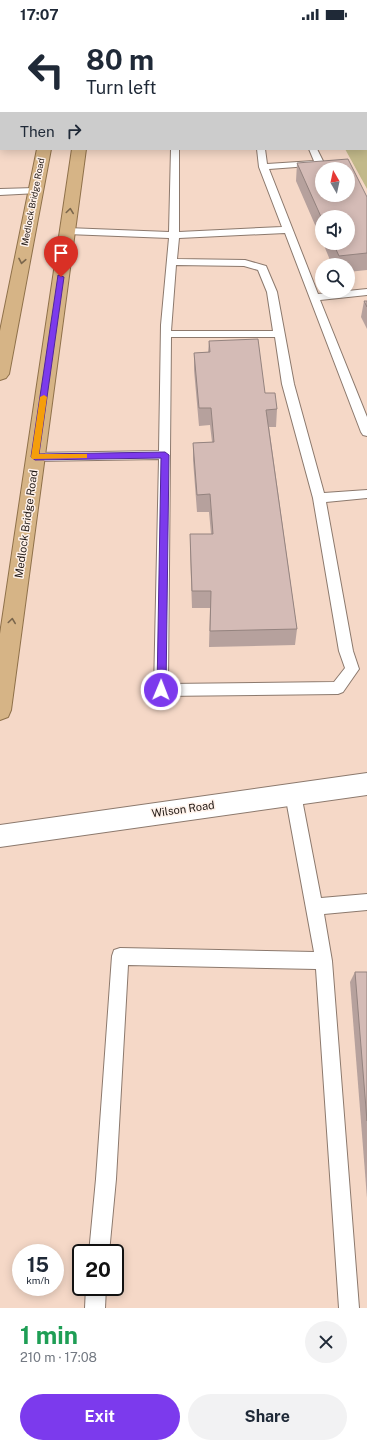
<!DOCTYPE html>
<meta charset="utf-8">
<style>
body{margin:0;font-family:"Public Sans",sans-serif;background:#f2f2f3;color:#1f2937;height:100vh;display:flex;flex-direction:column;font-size:15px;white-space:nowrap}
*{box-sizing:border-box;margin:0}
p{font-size:13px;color:#747a83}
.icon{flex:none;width:22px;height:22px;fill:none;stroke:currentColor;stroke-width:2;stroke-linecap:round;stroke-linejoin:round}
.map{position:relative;height:1280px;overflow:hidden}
.side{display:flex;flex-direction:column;background:#fff;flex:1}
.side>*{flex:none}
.top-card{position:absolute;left:0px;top:0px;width:367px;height:122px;box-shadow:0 2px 10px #0003;background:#fff;color:#1f2937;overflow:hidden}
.needle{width:26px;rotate:351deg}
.controls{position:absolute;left:315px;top:134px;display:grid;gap:8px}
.controls a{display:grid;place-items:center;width:40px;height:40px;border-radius:50%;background:#fff;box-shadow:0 2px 10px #0003;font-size:20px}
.speed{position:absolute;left:12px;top:1216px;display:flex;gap:8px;font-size:20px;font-weight:700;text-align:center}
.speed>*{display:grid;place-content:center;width:52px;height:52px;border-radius:50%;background:#fff;box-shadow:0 2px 10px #0003;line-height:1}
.speed small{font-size:10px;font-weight:400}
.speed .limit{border:2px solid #111;border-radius:6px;background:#fff;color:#111}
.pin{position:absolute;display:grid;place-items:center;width:34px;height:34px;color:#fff;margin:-41px -17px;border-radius:50% 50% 50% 0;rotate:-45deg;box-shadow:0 0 4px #0007}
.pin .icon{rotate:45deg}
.me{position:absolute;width:44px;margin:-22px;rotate:1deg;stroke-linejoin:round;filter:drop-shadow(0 0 3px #0008)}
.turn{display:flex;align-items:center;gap:14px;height:84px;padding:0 20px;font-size:18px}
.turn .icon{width:52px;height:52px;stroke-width:2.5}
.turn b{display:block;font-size:28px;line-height:34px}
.then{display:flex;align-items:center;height:38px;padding:0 20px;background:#0003;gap:8px;font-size:15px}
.round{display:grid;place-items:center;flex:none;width:42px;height:42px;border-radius:21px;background:#f2f2f3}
.head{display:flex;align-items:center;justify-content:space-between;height:68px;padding:0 20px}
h1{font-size:24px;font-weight:700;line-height:30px;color:#1e9e55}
.action{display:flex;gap:8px;margin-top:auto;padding:8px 20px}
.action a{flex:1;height:46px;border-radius:24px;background:#7c3aed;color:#fff;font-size:16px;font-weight:700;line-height:46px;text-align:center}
.action a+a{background:#f2f2f3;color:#1f2937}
.status{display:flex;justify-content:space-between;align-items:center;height:28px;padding:0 20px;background:#fff;direction:ltr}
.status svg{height:11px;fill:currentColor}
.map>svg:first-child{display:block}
</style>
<div class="status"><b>17:07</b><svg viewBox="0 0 49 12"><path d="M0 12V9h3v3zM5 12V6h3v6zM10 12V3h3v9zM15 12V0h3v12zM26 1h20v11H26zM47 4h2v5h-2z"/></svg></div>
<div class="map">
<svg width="367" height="1280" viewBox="0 0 367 1280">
<rect width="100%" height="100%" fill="#f8e3d6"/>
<g fill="#f5d8c7" fill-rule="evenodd">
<polygon points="83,0 273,0 274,1 82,1"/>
<path d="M0 73 1 121H345L367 161V1280H0ZM322 141H348V167H322ZM322 189H348V215H322ZM322 237H348V263H322ZM21 1225H55V1259H21ZM81 1225H115V1259H81Z"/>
</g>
<polygon fill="#c2b98a" points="366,11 367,12 367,161 345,121 366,121"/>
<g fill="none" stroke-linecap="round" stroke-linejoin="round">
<defs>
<g id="service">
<polygon points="251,0 260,0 261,1 252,1"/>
<path d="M171 121H179V204L282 199 259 139 257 121H265L267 136 314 133 309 121H317L324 135 323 137 269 141 318 266 367 261V267L320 272 367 389V408L363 407 361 404 285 205 179 210 177 231 245 232 266 238 277 264 294 356 324 465 367 462V470L326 474 353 623 359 641 343 664 338 666 161 668 156 666 154 662 159 431 35 433 31 432 29 429 31 426 35 425 159 423 161 297 169 210 67 206 62 203 67 200 169 204ZM176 237 244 238 258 242 267 264 273 303H171ZM171 309H275L282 356 313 470 339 623 345 640 334 654 168 656Z"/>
<polygon points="35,160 38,161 40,163 38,165 0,167 0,161"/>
<polygon points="293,759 298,761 301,766 321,870 367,866 367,882 324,886 332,933 359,1280 339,1280 316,941 128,937 116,1151 109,1225 89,1225 96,1151 112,928 114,922 120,920 314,924 285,766 288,761"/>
<polygon points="86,1259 106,1259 105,1280 85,1280"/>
</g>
<polygon id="minor" points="367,745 367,767 0,819 0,797"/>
<g id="trunk">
<rect x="61" y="0" width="12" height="1"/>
<polygon points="37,121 51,121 9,346 6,350 0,352 0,303"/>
<polygon points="72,121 86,121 11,682 8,689 0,692 0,606"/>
</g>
</defs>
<use href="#service" stroke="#8c796d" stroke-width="2"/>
<use href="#minor" stroke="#8c796d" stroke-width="2"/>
<use href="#trunk" stroke="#8f714a" stroke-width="2"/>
<use href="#service" fill="#fff" fill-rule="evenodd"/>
<use href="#minor" fill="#fff" fill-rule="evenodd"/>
<use href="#trunk" fill="#d6b486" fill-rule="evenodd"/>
</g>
<g fill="#b6a19d">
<polygon points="297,135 367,169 367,242 348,244 348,237 332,237 323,215 348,215 322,189 322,213 296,153"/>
<polygon points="364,273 367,273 367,301 361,289"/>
<polygon points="209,313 265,365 277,381 276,399 269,399 297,601 295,617 209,619 210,580 192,580 190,523 190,506 211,506 209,484 197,484 193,432 193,415 212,414 210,397 199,398 194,342 194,325 208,324"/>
<polygon points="355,944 367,944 367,1170 350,954"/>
</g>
<g fill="#d4bbb6" stroke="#94837f" fill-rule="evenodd">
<path d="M348 131 367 169V225L339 228 333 215H348V189H322V191L297 135ZM322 141H348V167H322Z"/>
<polygon points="364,273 367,273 367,279"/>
<polygon points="258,311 265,365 275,365 277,381 266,382 297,601 210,603 211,563 192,563 190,506 213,506 210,466 197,467 193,415 214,414 211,380 199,380 194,325 210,324 209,313"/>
<polygon points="355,944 367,944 367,1093"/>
</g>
<defs><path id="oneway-chevron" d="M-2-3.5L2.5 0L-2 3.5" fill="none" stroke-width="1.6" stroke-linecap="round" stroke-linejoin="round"/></defs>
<g stroke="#7a664c">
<use href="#oneway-chevron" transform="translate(70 183) rotate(-82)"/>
<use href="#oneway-chevron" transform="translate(22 233) rotate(101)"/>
<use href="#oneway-chevron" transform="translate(12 593) rotate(-82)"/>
</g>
<polygon fill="#7c3aed" stroke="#51269a" points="58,247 64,249 39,426 165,424 169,427 166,662 164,665 158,665 157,662 161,430 35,432 31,429"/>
<polygon fill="#f59e0b" points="44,367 47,369 39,426 87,426 87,430 32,431 31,429 40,369"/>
<g text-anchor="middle" stroke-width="3" stroke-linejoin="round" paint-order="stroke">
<g font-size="9" fill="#1f1713" stroke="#fff2ea">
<text transform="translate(33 174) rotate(-79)" y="3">Medlock Bridge Road</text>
</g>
<g font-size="11" fill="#1f1713" stroke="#fff2ea">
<text transform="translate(26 496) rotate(-82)" y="4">Medlock Bridge Road</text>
<text transform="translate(183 781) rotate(-8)" y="4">Wilson Road</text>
</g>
</g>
</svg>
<div class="controls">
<a><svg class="needle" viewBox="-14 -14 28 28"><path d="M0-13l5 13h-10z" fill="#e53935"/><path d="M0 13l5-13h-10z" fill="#747a83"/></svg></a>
<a><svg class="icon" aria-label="sound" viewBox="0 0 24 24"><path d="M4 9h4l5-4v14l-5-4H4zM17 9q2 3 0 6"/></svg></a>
<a><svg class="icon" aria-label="search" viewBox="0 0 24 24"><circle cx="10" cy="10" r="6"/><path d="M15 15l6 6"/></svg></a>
</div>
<div class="speed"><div>15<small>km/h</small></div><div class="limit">20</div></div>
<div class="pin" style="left:61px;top:249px;background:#d93025"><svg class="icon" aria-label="arrive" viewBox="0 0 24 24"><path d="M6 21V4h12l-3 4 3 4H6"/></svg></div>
<svg class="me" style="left:161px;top:662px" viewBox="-20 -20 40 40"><circle r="17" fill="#7c3aed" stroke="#fff" stroke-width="3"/><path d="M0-11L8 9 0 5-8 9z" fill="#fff"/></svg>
<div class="top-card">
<div class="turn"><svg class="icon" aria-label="left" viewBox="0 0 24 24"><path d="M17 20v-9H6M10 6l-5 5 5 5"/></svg><div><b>80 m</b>Turn left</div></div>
<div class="then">Then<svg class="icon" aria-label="right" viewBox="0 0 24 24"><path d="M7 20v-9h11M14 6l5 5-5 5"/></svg></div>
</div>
</div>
<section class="side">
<div class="head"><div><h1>1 min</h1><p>210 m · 17:08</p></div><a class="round"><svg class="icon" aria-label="close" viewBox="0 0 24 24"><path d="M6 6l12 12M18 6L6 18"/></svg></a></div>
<div class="action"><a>Exit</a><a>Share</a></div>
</section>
